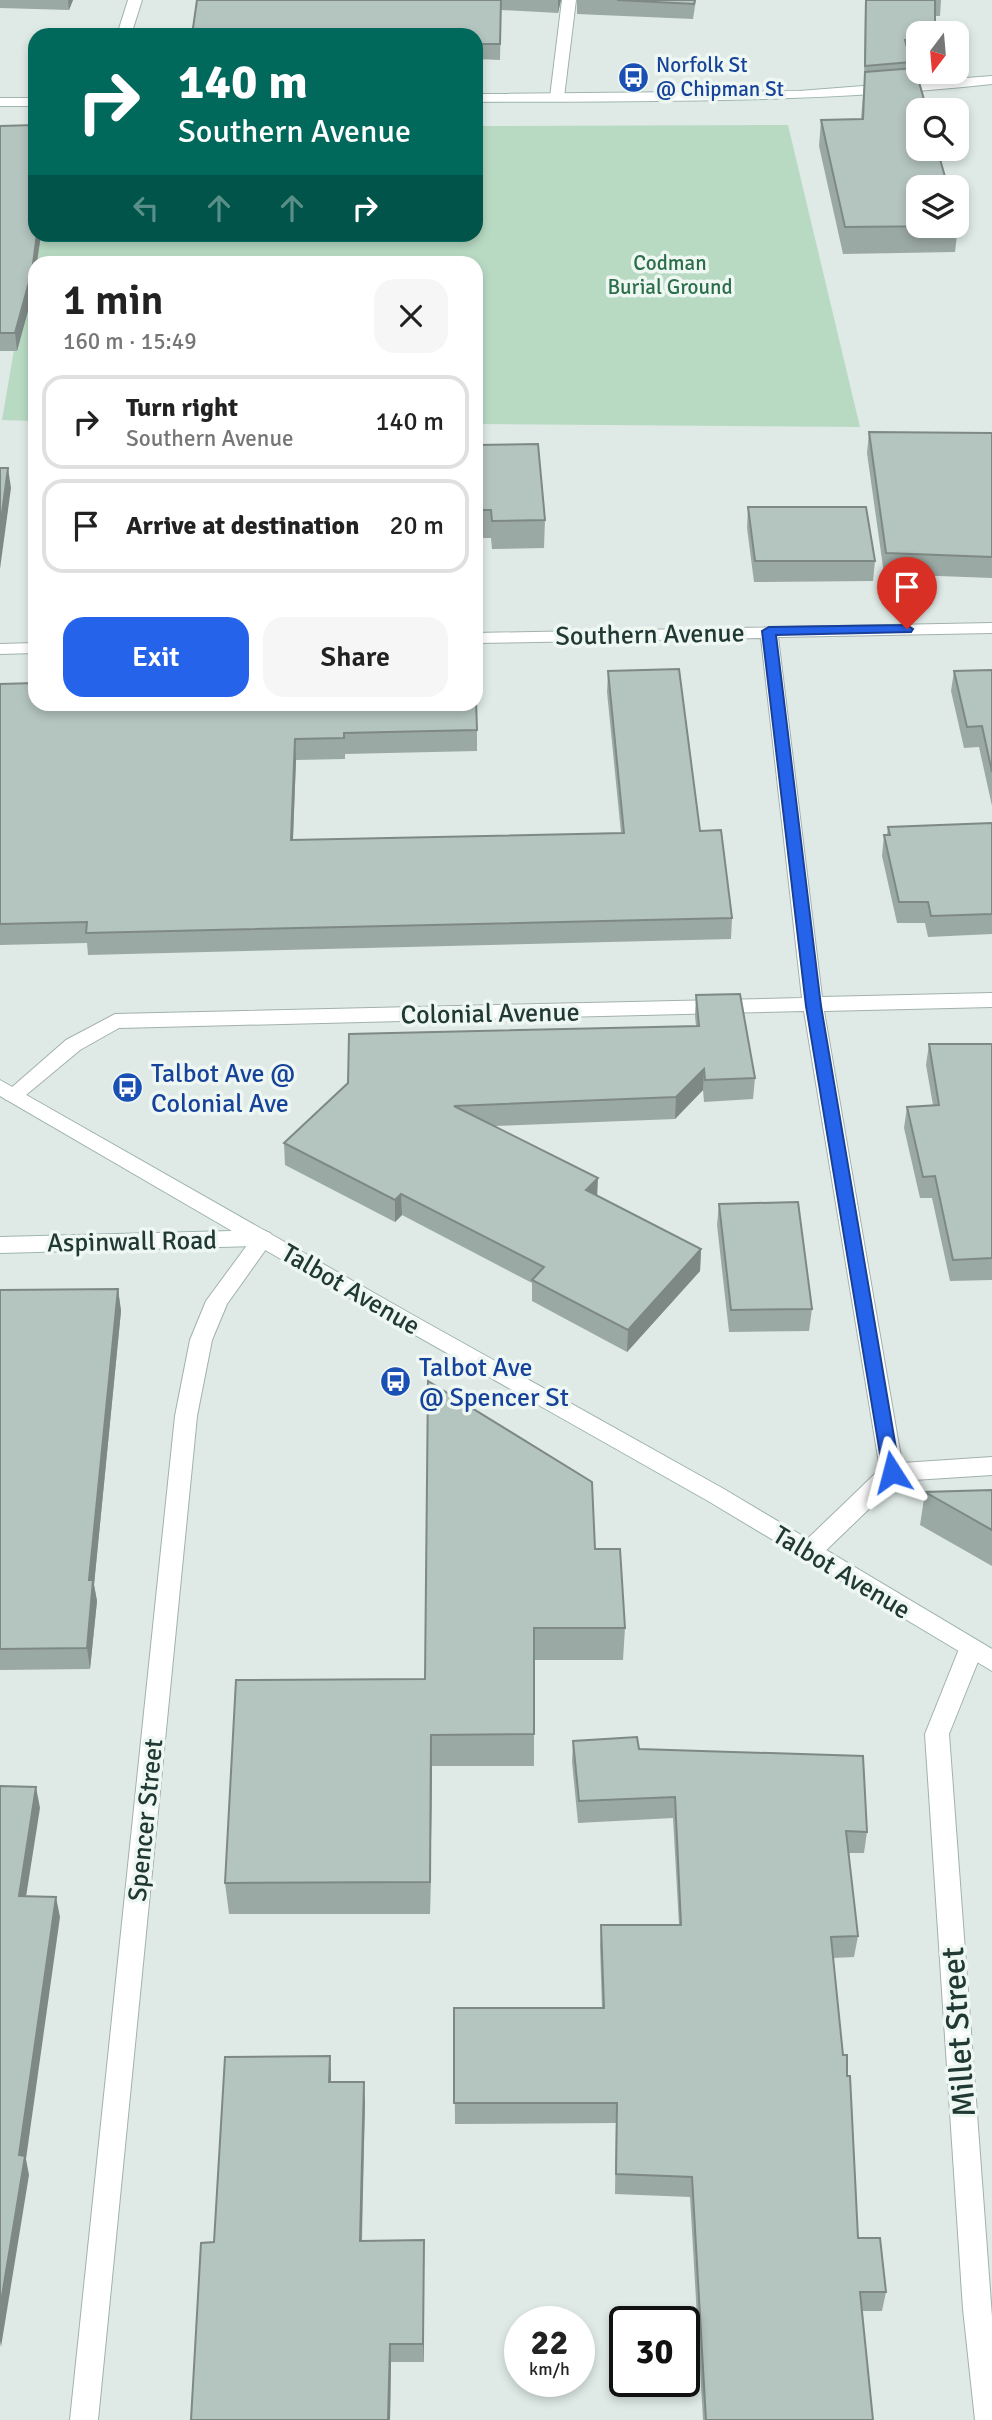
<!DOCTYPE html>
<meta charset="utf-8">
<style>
body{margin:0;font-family:Signika,sans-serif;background:#f6f6f6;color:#222;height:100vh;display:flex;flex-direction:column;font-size:26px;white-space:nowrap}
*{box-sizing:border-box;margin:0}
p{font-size:23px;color:#767676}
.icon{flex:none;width:38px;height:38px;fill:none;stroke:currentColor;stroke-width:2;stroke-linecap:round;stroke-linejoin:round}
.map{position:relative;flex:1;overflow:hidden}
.side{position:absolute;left:28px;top:256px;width:455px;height:455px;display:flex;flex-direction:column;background:#fff;border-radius:21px;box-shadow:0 4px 10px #0003}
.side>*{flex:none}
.banner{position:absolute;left:28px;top:28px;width:455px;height:214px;border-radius:21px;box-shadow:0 4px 10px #0003;background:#00695c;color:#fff;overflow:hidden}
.needle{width:46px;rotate:196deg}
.buttons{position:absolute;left:906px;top:21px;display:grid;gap:14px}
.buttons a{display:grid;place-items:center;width:63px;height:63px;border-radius:14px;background:#fff;box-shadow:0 4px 10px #0003;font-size:35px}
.speed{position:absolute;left:504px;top:2306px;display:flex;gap:14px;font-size:35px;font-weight:700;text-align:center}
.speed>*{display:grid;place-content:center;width:91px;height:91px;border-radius:50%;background:#fff;box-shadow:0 4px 10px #0003;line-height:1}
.speed small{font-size:18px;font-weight:400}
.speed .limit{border:4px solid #111;border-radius:10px;background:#fff;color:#111}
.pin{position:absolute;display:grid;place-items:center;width:60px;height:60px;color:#fff;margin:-72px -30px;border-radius:50% 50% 50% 0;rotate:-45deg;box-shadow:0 0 7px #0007}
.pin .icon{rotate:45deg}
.me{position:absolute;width:77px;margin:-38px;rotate:351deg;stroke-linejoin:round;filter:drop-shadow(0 0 5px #0008)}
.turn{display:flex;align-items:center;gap:24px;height:147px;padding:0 35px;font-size:32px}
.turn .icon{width:91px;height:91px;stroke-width:2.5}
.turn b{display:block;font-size:49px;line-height:60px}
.lanes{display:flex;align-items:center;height:66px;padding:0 35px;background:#0003;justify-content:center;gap:35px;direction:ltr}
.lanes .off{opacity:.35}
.round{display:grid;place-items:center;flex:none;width:74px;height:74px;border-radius:21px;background:#f6f6f6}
.headline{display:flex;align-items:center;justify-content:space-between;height:119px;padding:0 35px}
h1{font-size:42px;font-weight:600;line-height:52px}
.primary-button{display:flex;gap:14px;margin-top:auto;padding:14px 35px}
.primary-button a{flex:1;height:80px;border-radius:21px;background:#2563eb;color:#fff;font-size:28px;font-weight:600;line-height:80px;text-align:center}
.primary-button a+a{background:#f6f6f6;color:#222}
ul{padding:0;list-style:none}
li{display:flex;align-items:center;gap:21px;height:94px;margin:0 14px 10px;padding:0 21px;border:4px solid #e0e0e0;border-radius:21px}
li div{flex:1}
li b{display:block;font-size:26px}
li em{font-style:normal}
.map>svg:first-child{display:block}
</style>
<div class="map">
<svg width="992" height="2420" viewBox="0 0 992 2420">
<rect width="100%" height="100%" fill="#dfeae6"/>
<polygon fill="#b8dac3" points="788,125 860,427 476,424 476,262 35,262 35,421 2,420 35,227 35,234 476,234 476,126"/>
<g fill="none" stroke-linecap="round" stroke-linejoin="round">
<defs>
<g id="street">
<polygon points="128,0 142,0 131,35 117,35"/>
<polygon points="562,0 576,0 564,97 557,101 550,97"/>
<polygon points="992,623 992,633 778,637 822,997 992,993 992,1007 824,1011 902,1463 992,1457 992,1475 898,1481 817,1559 809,1561 801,1559 797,1552 801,1545 880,1469 804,1011 119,1028 80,1050 20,1100 6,1100 3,1095 66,1040 115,1014 802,998 761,638 476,643 476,633"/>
<polygon points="35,643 35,653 0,654 0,644"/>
<polygon points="263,1230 270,1233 274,1238 227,1304 212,1340 197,1416 98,2420 70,2420 175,1416 190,1340 206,1301 256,1233"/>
<polygon points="971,1639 979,1642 983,1649 949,1734 992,2317 992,2420 975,2420 963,2309 925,1734 959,1649 963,1642"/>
</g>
<g id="secondary">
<path d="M992 76V84C820 103 648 101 476 102V94L799 91Z"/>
<rect x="0" y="98" width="35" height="8"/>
<polygon points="0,1080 411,1314 724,1489 992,1649 992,1671 708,1501 258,1246 0,1253 0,1237 232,1231 0,1096"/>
</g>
</defs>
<use href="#street" stroke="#a2b1ad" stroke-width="2"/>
<use href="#secondary" stroke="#9fb5ae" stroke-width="2"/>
<use href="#street" fill="#fff" fill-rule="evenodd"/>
<use href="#secondary" fill="#fff" fill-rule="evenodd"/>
</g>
<g fill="#9ba9a4">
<polygon points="0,0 73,0 69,10 0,8"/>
<polygon points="197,0 561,0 558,13 501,10 500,60 476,59 476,35"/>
<polygon points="577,0 696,0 693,19 577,14"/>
<polygon points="865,0 941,0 940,16 935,16 919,33 919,57 909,58 911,62 910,69 958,226 955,252 843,254 819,146 821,120 861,119 864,83"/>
<polygon points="0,126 35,234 41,234 37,262 35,262 34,289 17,351 0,351"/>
<polygon points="869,432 992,433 992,578 884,574 867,453"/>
<polygon points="476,445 545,520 544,548 492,549 491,538 476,538"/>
<polygon points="748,507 875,561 873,581 754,582 747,528"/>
<polygon points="992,670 992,806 979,747 964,748 951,691 954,671"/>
<polygon points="608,671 700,831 732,918 731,939 88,955 87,943 0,945 0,684 477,730 477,751 345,754 345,759 296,760 293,840 621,833 607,692"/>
<polygon points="992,823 992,934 928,937 925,923 897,923 882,856 884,835 887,835 888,827"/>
<polygon points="696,995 755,1078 753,1099 704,1102 703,1090 675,1119 494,1126 597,1196 701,1249 700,1271 627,1352 532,1301 532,1283 402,1215 395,1222 285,1165 284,1143 696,1026 695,1016"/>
<polygon points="929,1044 992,1044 992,1280 950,1281 932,1198 920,1198 904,1128 907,1107 933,1105 926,1065"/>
<polygon points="719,1204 812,1309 809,1331 729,1332 717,1225"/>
<polygon points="118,1289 121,1311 94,1585 97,1601 90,1669 0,1670 0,1290"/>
<polygon points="992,1490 992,1566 920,1525 925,1492"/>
<polygon points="595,1549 625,1628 623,1660 534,1660 534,1766 432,1766 430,1914 229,1914 225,1883 425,1679"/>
<polygon points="573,1741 639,1749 867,1832 864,1853 848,1853 858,1936 854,1957 833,1958 843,2055 847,2076 858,2238 886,2292 882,2311 862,2311 873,2420 703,2420 690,2197 615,2194 616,2123 455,2124 454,2008 602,2008 600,1946 601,1925 679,1925 673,1818 578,1823 572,1762"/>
<polygon points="330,2056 331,2082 365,2101 362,2241 424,2259 424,2362 391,2362 390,2420 191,2420 214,2242"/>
</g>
<g fill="#7e8986">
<polygon points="68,0 73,0 69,10"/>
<polygon points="558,0 561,0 558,13"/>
<polygon points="37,234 41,234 37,262 35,262 34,289 17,351 15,333"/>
<polygon points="8,468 11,488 0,569 0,528"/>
<polygon points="295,739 296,760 292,861 291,840"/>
<polygon points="704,1069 703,1090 675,1119 676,1097"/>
<polygon points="598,1178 597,1200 586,1190"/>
<polygon points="401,1194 402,1215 395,1222 395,1200"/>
<polygon points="701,1249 700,1271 627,1352 628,1330"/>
<polygon points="118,1289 121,1311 94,1585 97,1601 90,1669 87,1648 89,1580"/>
<polygon points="431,1735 432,1766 430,1914 430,1882"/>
<polygon points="36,1787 40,1808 23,1916 19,1896"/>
<polygon points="56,1897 60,1917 26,2159 29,2175 1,2347 0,2341 0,2308 19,2155"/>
<polygon points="330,2056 331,2075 331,2101 329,2082"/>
<polygon points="364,2082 365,2101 361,2259 360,2241"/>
<polygon points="424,2240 424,2362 423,2344"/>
<polygon points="390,2344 391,2362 390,2420 388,2420"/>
</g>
<g fill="#b4c4bf" stroke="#7e8986" stroke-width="2">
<polygon points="197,0 501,0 500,44 476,44 476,35 192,35"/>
<polygon points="617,0 695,0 694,4"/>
<polygon points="866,0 935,0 935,33 919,33 919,40 905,40 911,62 865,66"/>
<polygon points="915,68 927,110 919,110 919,149 937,149 948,187 919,187 919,226 949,226 845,227 821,120 863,119 865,72"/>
<polygon points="35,125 35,234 37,234 32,271 15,333 0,333 0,126"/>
<polygon points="869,432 992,433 992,557 886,553"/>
<polygon points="538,444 545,520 492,521 491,510 476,510 476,445"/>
<polygon points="0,468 8,468 0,528"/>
<polygon points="748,507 866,507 875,561 755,561"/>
<polygon points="679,669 700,831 721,830 732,918 86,933 87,922 0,924 0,684 35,683 35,704 476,704 476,700 477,730 344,733 344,738 295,739 291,840 624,833 608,671"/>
<polygon points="992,670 992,772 982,726 967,727 954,671"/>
<polygon points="992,823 992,914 931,916 928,902 899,902 884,835 890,835 888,827"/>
<polygon points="740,994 755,1078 705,1080 704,1069 676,1097 454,1106 598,1178 586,1190 701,1249 628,1330 532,1280 544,1267 401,1194 395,1200 284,1143 348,1083 349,1034 699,1026 696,995"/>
<polygon points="929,1044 992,1044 992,1258 953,1260 935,1176 923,1177 907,1107 939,1105"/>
<polygon points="798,1202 812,1309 731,1310 719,1204"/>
<polygon points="118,1289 89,1580 93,1580 87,1648 0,1649 0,1290"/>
<polygon points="428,1381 592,1482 595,1549 620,1549 625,1628 534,1628 534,1734 431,1735 430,1882 225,1883 236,1680 425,1679"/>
<polygon points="992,1490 992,1530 925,1492"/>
<polygon points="637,1737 639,1749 863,1756 867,1832 846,1831 858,1936 831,1937 843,2055 847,2055 847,2076 850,2076 858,2238 880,2238 886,2292 860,2292 873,2420 706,2420 692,2177 616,2174 617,2103 454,2103 454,2008 604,2008 601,1925 681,1925 675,1797 579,1801 573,1741"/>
<polygon points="0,1786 36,1787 19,1896 56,1897 19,2155 25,2156 0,2308"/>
<polygon points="330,2056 329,2082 364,2082 360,2241 424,2240 423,2344 390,2344 388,2420 191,2420 201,2243 214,2242 225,2057"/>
</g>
<polygon fill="#2563eb" stroke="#184099" stroke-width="2" points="907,625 913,629 911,632 776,635 821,1006 900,1472 898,1477 886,1477 883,1472 806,1006 762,631 769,627"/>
<defs>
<symbol id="bus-disc" viewBox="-11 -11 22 22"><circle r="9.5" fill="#1a4fb4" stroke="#eff7f3"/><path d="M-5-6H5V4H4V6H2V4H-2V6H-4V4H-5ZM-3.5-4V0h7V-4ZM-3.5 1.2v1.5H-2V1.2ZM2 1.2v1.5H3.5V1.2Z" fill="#fff"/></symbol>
</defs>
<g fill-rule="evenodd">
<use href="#bus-disc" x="616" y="60" width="35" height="35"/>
<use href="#bus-disc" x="110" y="1070" width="35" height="35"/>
<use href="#bus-disc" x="378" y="1364" width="35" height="35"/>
</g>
<g text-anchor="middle" stroke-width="7" stroke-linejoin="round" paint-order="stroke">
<g font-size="21" fill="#164399" stroke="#eff7f3" text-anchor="start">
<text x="656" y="72">Norfolk St<tspan x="656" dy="24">@ Chipman St</tspan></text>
</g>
<g font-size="21" fill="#2c6e4a" stroke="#eff7f3">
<text x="670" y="270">Codman<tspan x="670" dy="24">Burial Ground</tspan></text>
</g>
<g font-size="26" fill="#213934" stroke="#eff7f3">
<text transform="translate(650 634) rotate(-1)" y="9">Southern Avenue</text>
<text transform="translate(490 1013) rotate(-1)" y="9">Colonial Avenue</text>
<text transform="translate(132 1241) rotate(-1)" y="9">Aspinwall Road</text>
<text transform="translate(351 1289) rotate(30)" y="9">Talbot Avenue</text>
<text transform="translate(842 1572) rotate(31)" y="9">Talbot Avenue</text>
<text transform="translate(145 1820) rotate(-84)" y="9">Spencer Street</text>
</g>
<g font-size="26" fill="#164399" stroke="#eff7f3" text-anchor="start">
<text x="151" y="1082">Talbot Ave @<tspan x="151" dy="30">Colonial Ave</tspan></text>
<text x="419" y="1376">Talbot Ave<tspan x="419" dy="30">@ Spencer St</tspan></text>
</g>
<g font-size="32" fill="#213934" stroke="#eff7f3">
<text transform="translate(958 2032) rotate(-94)" y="11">Millet Street</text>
</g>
</g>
</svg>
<div class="buttons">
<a><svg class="needle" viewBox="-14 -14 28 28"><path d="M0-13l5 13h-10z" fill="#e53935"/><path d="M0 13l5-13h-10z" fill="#767676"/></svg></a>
<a><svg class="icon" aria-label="search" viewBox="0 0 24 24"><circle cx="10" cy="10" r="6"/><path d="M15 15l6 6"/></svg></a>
<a><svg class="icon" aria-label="layers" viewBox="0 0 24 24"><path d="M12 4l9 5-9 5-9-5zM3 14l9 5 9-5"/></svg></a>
</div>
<div class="speed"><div>22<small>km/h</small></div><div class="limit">30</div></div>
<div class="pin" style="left:907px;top:629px;background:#d93025"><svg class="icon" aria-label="arrive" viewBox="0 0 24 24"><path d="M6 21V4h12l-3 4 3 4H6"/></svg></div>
<svg class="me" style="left:892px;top:1472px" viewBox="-20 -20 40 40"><path d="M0-17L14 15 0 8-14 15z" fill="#2563eb" stroke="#fff" stroke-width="4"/></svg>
<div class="banner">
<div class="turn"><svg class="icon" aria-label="right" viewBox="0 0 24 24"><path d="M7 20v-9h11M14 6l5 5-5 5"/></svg><div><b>140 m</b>Southern Avenue</div></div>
<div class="lanes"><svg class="icon off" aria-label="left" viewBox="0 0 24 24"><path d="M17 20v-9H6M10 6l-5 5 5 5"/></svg><svg class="icon off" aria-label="ahead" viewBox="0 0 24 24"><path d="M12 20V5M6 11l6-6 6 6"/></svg><svg class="icon off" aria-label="ahead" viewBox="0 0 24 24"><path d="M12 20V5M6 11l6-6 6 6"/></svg><svg class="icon" aria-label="right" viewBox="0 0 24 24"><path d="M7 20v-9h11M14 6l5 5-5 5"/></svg></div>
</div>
<section class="side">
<div class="headline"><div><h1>1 min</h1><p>160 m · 15:49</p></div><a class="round"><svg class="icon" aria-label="close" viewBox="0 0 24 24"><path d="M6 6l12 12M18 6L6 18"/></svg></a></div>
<ul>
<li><svg class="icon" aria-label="right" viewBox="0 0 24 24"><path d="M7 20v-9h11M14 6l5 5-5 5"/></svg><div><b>Turn right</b><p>Southern Avenue</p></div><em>140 m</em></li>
<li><svg class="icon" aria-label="arrive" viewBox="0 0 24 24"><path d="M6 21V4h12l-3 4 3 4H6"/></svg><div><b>Arrive at destination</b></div><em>20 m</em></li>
</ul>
<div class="primary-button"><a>Exit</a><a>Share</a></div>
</section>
</div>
